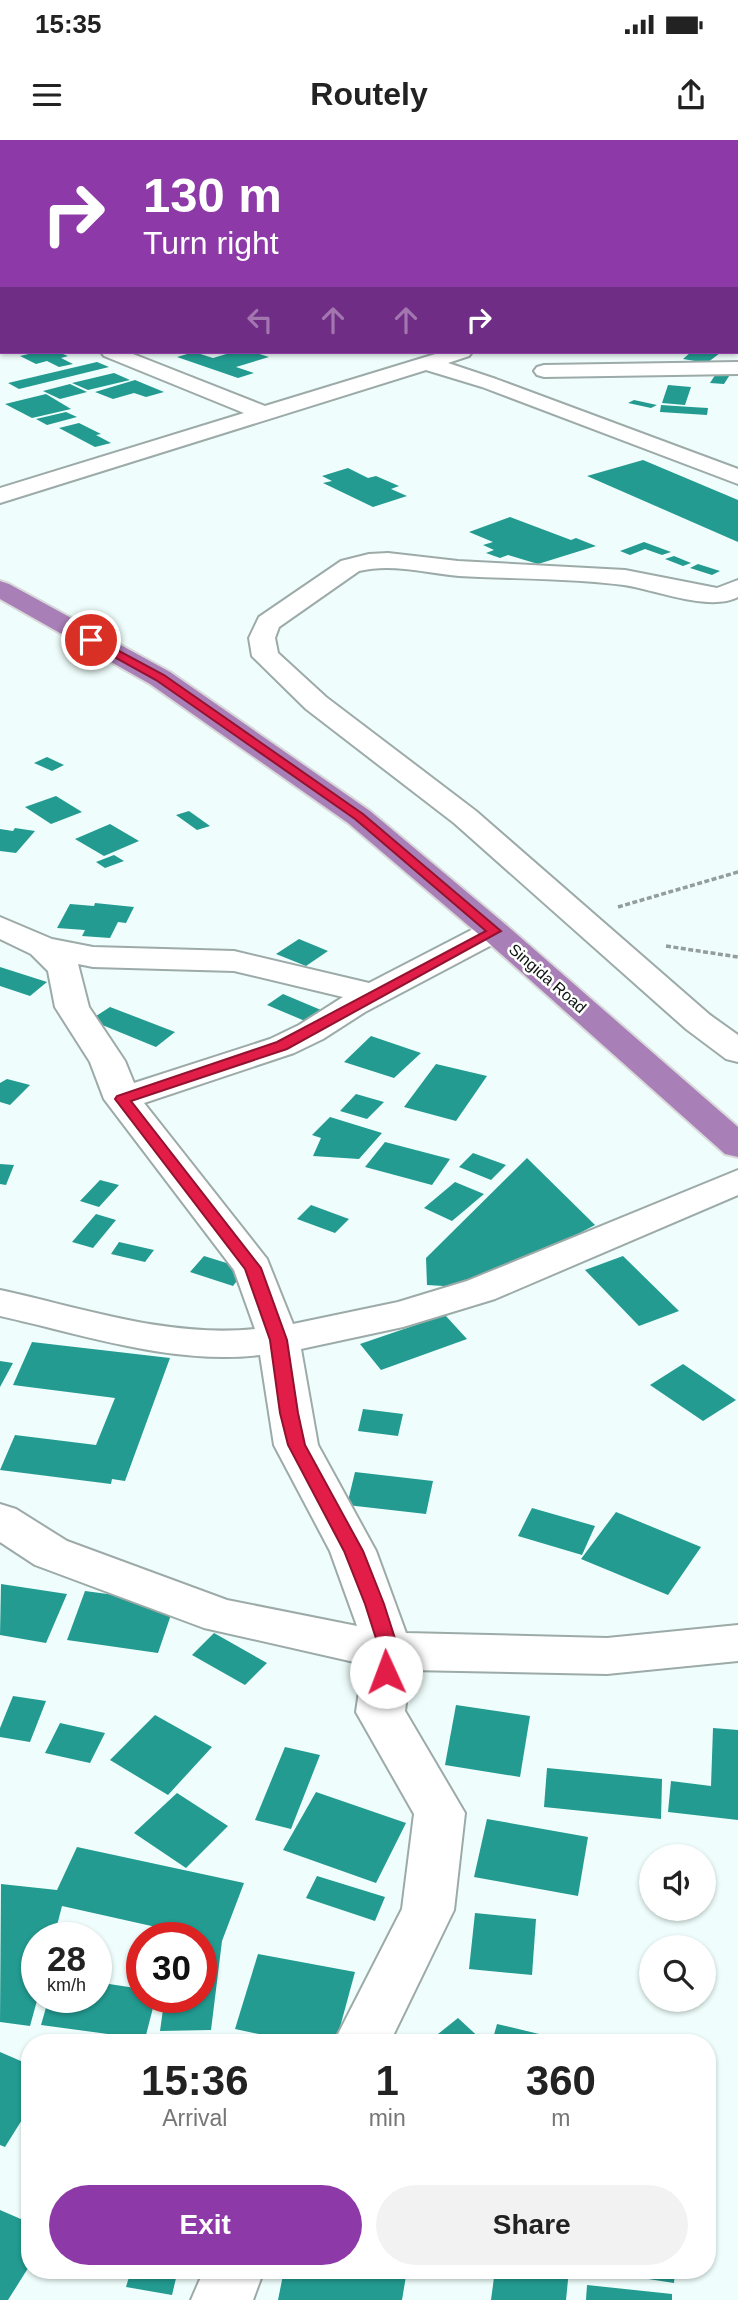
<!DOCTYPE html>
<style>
body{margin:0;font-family:Arial,sans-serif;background:#f2f2f2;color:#222;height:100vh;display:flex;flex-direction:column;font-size:26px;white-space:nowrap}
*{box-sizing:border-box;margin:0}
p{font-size:23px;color:#767676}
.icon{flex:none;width:38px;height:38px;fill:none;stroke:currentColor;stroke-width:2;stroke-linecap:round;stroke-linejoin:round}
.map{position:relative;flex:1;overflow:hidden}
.panel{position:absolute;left:21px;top:1894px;width:695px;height:245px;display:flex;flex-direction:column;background:#fff;border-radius:28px;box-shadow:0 2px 5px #0004}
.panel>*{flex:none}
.hud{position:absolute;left:0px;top:0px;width:738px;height:214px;box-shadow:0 2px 5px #0004;background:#8d39a7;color:#fff;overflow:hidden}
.fabs{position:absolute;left:639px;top:1704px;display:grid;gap:14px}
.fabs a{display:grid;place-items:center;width:77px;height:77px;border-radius:50%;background:#fff;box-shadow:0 2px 5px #0004;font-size:35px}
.speed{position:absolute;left:21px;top:1782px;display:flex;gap:14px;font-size:35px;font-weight:700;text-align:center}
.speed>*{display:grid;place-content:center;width:91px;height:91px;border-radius:50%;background:#fff;box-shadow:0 2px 5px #0004;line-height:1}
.speed small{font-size:18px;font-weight:400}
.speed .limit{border:10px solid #d22;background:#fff;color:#111}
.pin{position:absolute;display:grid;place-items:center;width:60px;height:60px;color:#fff;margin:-30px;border:4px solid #fff;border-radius:50%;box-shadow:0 2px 7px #0007}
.me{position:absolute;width:77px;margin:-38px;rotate:358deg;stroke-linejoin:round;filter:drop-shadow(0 0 5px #0008)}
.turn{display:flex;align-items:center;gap:24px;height:147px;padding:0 28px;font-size:32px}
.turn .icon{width:91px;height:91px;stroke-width:2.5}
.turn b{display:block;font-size:49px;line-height:60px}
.lanes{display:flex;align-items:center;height:66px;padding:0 28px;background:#0003;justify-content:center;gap:35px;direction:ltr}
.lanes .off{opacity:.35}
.eta{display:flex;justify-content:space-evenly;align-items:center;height:119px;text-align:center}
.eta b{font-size:42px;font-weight:800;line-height:49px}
.button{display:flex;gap:14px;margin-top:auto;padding:14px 28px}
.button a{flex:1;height:80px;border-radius:42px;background:#8d39a7;color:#fff;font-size:28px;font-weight:800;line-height:80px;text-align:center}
.button a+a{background:#f2f2f2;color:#222}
.status{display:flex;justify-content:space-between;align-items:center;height:49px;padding:0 35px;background:#fff;direction:ltr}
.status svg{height:19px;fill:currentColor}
header{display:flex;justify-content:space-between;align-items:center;height:91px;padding:0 28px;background:#fff;font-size:32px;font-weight:800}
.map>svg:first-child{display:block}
</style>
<div class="status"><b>15:35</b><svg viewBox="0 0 49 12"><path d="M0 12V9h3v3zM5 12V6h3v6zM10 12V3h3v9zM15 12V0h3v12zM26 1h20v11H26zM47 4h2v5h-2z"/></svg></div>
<header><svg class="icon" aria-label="menu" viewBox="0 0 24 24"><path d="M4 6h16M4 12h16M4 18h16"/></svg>Routely<svg class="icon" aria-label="share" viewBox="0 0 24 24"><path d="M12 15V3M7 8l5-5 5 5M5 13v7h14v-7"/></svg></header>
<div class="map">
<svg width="738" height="2160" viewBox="0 0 738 2160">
<rect width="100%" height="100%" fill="#effefc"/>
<g fill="#239b91">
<polygon points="37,212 58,212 68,216 61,218 73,224 59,227 47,221 36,224 20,216"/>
<polygon points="194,212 213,218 233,212 253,212 269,217 236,227 254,233 238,238 177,217"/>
<polygon points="691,212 709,212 720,213 707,223 683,219"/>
<polygon points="97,222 109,227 19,249 8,243"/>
<polygon points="719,229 733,230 724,244 710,243"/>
<polygon points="114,233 130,240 88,250 72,243"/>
<polygon points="135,240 164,252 146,257 134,253 113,259 95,252"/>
<polygon points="70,244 87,252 60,259 43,251"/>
<polygon points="668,245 691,247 685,265 662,263"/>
<polygon points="46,254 71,269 32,278 5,264"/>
<polygon points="634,260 657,265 651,268 628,263"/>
<polygon points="661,265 691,267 708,268 707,275 660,272"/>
<polygon points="66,272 77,277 47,285 36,279"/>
<polygon points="79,283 101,294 96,295 111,303 95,307 59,288"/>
<polygon points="643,320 738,360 738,402 587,336"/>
<polygon points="348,328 368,338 376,336 399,346 391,349 407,356 373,367 323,343 332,341 322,336"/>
<polygon points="510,377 571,400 576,398 596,406 538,424 508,415 500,418 486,413 494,410 483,405 493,402 469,392"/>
<polygon points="644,402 671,412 662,415 645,409 630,415 620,411"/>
<polygon points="674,416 691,423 683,426 665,419"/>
<polygon points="698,424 720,431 712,435 690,428"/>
<polygon points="47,617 64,625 52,631 34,623"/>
<polygon points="56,656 82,672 51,684 25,667"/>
<polygon points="189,671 210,686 197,690 176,675"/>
<polygon points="110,684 139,701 104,716 75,699"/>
<polygon points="15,688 35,691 16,713 0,711 0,689 13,691"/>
<polygon points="114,715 124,721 105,728 96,722"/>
<polygon points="95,763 134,767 126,783 118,782 110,798 82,796 85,790 57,788 70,764 94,766"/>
<polygon points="299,799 328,811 306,826 276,814"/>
<polygon points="0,827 47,842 30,856 0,846"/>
<polygon points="283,854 321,870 305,881 267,865"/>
<polygon points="110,867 175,892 156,907 90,880"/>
<polygon points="371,896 421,913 394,938 344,922"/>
<polygon points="436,924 487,936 456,981 404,967"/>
<polygon points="7,939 30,945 10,965 0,962 0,943"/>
<polygon points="356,954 384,962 367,979 340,971"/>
<polygon points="330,977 382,993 359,1019 313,1016 321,998 312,995"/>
<polygon points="385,1002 450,1019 432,1045 365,1027"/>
<polygon points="473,1013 506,1025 491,1040 459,1027"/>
<polygon points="527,1018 595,1085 476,1148 427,1145 426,1118"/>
<polygon points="0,1024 14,1025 6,1045 0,1044"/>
<polygon points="100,1040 119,1045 99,1067 80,1061"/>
<polygon points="455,1042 484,1054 452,1081 424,1068"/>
<polygon points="311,1065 349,1079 335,1093 297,1079"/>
<polygon points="96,1074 116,1080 93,1108 72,1102"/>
<polygon points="119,1102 154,1110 145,1122 111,1114"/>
<polygon points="204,1116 246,1129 233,1146 190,1132"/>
<polygon points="623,1116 679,1171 639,1186 585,1130"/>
<polygon points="445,1175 467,1199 381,1230 360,1204"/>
<polygon points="32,1202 170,1218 125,1341 112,1339 111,1344 0,1330 15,1295 96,1305 115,1258 13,1245"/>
<polygon points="0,1221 13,1223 0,1247"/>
<polygon points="683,1224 736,1260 703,1281 650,1245"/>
<polygon points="363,1269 403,1274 398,1296 358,1291"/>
<polygon points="355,1332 433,1341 426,1374 347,1365"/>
<polygon points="532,1368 595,1386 582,1415 518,1396"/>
<polygon points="616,1372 701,1407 668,1455 581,1419"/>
<polygon points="1,1444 67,1454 46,1503 0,1495"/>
<polygon points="85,1451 175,1463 158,1513 67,1500"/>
<polygon points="214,1493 267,1523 245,1545 192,1515"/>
<polygon points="13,1556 46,1561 30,1602 0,1597 0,1588"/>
<polygon points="456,1565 530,1576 520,1637 445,1625"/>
<polygon points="155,1575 212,1607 168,1655 110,1620"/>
<polygon points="60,1583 105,1593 90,1623 45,1613"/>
<polygon points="713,1588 738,1590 738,1680 668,1672 671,1641 711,1646"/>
<polygon points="285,1607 320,1615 291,1689 255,1680"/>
<polygon points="547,1628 662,1639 661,1679 544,1667"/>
<polygon points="316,1652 406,1683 376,1743 283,1710"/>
<polygon points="177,1653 228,1686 186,1728 134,1693"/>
<polygon points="487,1679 588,1697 578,1756 474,1737"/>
<polygon points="77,1707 244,1743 222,1801 211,1890 160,1891 164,1862 155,1860 145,1899 41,1885 49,1857 96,1857 96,1842 142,1849 142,1857 201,1857 201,1797 154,1797 156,1787 62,1766 54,1797 37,1797 38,1857 30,1886 0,1882 1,1744 57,1750"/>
<polygon points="317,1736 385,1757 375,1781 306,1758"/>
<polygon points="475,1773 536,1779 532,1835 469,1829"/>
<polygon points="258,1814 355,1832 336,1902 297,1902 235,1889"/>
<polygon points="458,1878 484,1902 428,1902"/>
<polygon points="497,1884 539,1894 537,1902 492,1902"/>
<polygon points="0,1912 30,1925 30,1967 5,2007 0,2005"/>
<polygon points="0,2070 30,2083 30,2125 8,2160 0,2160"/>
<polygon points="131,2130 178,2130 172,2155 126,2147"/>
<polygon points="284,2130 407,2130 402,2160 278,2160"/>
<polygon points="495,2130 569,2130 566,2160 491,2160"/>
<polygon points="597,2130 675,2130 674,2143 597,2131"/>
<polygon points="587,2145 672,2154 672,2160 586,2160"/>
</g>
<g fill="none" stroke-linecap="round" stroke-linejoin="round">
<defs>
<g id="minor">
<polygon points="18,0 84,0 85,2 19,2"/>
<polygon points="143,0 169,0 142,2"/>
<rect x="548" y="0" width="16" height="2"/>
<rect x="0" y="41" width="2" height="11"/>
<polygon points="0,119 2,119 0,131"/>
<polygon points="737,149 738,149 738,162 737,161"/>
<polygon points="0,160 2,161 2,173 0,172"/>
<polygon points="101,212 128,212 265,266 442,212 472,212 469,216 448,223 496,239 738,329 738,344 482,247 426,230 0,363 0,348 244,273 104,216"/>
<polygon points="738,222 738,234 544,237 537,235 534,231 537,227 544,225"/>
<path d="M388 413 458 421 625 430 717 448 738 440V457C710 472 656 450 624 445 569 438 514 439 459 436 426 433 392 423 359 431L279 487 275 498 278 513 326 557 476 671 710 875 738 895V922L726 919 686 889 454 683 306 569 252 516 249 498 259 477 341 421 369 414Z"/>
<path d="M0 777 52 799 93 807 234 811 369 843 483 784 494 781 505 784 510 791 505 798 365 872 323 899 294 913 144 963 267 1119 293 1184 398 1162 467 1141 738 1030V1055L495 1159 403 1187 301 1209 318 1305 376 1411 406 1493 607 1498 738 1485V1521L607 1534 410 1530 405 1571 465 1673 454 1770 390 1902H334L402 1769 414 1674 356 1572 363 1524 204 1488 35 1425 0 1402V1364L16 1369 67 1401 227 1460 357 1486 330 1411 274 1305 260 1215C172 1225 85 1195 0 1176V1150C83 1168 169 1198 255 1189L234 1130 104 959 90 922 55 867 48 831 31 814 0 799ZM78 824 93 827 234 831 343 857 299 885 270 899 134 943 125 921 89 867Z"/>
<polygon points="204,2130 264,2130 253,2160 191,2160"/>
</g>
<polygon id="highway" points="0,441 9,444 170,532 370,671 505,784 738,987 738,1017 725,1014 483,798 348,683 150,544 0,459"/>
</defs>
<use href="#minor" stroke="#9caaa8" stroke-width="4"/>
<use href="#highway" stroke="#d8d9d9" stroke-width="4"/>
<g stroke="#939e9c" stroke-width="3.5" stroke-dasharray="5 2.5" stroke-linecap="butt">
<polyline points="618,767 738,732"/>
<polyline points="666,806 738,817"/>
</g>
<use href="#minor" fill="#fff" fill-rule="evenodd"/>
<use href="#highway" fill="#a97fb7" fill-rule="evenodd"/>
</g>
<polygon fill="#e11d48" stroke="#92132f" stroke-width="2" points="87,498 95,498 164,535 363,674 501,791 287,909 131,961 261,1128 287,1200 298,1273 305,1305 363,1411 384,1464 399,1511 393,1537 386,1539 379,1537 376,1532 380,1511 365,1464 344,1411 288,1305 280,1273 270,1200 245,1129 115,959 117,956 277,902 486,791 355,679 156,540 87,502"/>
<g text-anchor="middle" stroke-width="5" stroke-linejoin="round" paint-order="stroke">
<g font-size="16" fill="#0d1211" stroke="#fff">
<text transform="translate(548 838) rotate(41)" y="6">Singida Road</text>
</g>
</g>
</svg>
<div class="fabs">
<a><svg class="icon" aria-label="sound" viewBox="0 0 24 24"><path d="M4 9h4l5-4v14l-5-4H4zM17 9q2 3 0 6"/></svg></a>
<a><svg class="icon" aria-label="search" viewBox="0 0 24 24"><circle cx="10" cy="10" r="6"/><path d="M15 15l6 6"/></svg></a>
</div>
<div class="speed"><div>28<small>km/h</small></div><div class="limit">30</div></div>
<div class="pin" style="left:91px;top:500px;background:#d93025"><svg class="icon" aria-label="arrive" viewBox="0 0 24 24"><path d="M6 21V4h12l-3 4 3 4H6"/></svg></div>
<svg class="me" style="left:386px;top:1532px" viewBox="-20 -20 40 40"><circle r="19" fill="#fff"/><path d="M0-13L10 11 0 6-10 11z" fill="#e11d48"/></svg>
<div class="hud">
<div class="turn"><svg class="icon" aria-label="right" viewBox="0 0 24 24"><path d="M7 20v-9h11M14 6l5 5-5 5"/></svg><div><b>130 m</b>Turn right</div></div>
<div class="lanes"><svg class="icon off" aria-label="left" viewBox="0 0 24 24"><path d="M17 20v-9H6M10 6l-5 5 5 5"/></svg><svg class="icon off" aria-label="ahead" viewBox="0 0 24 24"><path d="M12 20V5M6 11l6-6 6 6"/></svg><svg class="icon off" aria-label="ahead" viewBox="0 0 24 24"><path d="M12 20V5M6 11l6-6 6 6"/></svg><svg class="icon" aria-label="right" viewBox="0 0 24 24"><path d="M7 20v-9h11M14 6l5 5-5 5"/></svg></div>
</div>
<section class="panel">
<div class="eta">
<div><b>15:36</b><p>Arrival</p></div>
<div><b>1</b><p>min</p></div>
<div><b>360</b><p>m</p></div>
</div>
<div class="button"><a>Exit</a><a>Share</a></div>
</section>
</div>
